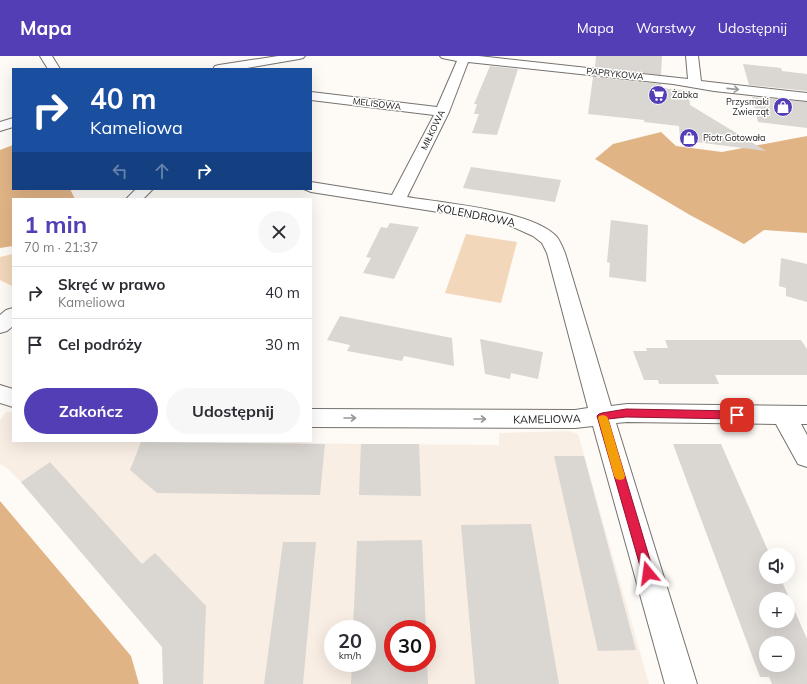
<!DOCTYPE html>
<html lang="pl">
<meta charset="utf-8">
<style>
body{margin:0;font-family:Mulish,sans-serif;background:#f7f7f7;color:#2b2b33;height:100vh;display:flex;flex-direction:column;font-size:15px;white-space:nowrap}
*{box-sizing:border-box;margin:0}
p{font-size:13px;color:#7c7c81}
.icon{flex:none;width:22px;height:22px;fill:none;stroke:currentColor;stroke-width:2;stroke-linecap:round;stroke-linejoin:round}
.map{position:relative;flex:1;overflow:hidden}
.sheet{position:absolute;left:12px;top:142px;width:300px;height:244px;display:flex;flex-direction:column;background:#fff;border-radius:0px;box-shadow:0 4px 16px #0002}
.sheet>*{flex:none}
.banner{position:absolute;left:12px;top:12px;width:300px;height:122px;border-radius:0px;box-shadow:0 4px 16px #0002;background:#1a4fa0;color:#fff;overflow:hidden}
.tools{position:absolute;left:759px;top:492px;display:grid;gap:8px}
.tools a{display:grid;place-items:center;width:36px;height:36px;border-radius:50%;background:#fff;box-shadow:0 4px 16px #0002;font-size:20px}
.speed{position:absolute;left:324px;top:564px;display:flex;gap:8px;font-size:20px;font-weight:700;text-align:center}
.speed>*{display:grid;place-content:center;width:52px;height:52px;border-radius:50%;background:#fff;box-shadow:0 4px 16px #0002;line-height:1}
.speed small{font-size:10px;font-weight:400}
.speed .limit{border:6px solid #d22;background:#fff;color:#111}
.pin{position:absolute;display:grid;place-items:center;width:34px;height:34px;color:#fff;margin:-17px;border-radius:8px;box-shadow:0 2px 6px #0006}
.me{position:absolute;width:44px;margin:-22px;rotate:344deg;stroke-linejoin:round;filter:drop-shadow(0 0 3px #0008)}
.turn{display:flex;align-items:center;gap:14px;height:84px;padding:0 12px;font-size:18px}
.turn .icon{width:52px;height:52px;stroke-width:2.5}
.turn b{display:block;font-size:28px;line-height:34px}
.lanes{display:flex;align-items:center;height:38px;padding:0 12px;background:#0003;justify-content:center;gap:20px;direction:ltr}
.lanes .off{opacity:.35}
.round{display:grid;place-items:center;flex:none;width:42px;height:42px;border-radius:21px;background:#f7f7f7}
.overview{display:flex;align-items:center;justify-content:space-between;height:68px;padding:0 12px}
h1{font-size:24px;font-weight:700;line-height:30px;color:#543eb5}
.cta{display:flex;gap:8px;margin-top:auto;padding:8px 12px}
.cta a{flex:1;height:46px;border-radius:24px;background:#543eb5;color:#fff;font-size:16px;font-weight:700;line-height:46px;text-align:center}
.cta a+a{background:#f7f7f7;color:#2b2b33}
ul{padding:0;list-style:none}
li{display:flex;align-items:center;gap:12px;height:52px;padding:0 12px;border-top:1px solid #e1e1e2}
li div{flex:1}
li b{display:block;font-size:15px}
li em{font-style:normal}
header{display:flex;align-items:center;gap:24px;box-sizing:border-box;height:56px;padding:0 20px;background:#543eb5;color:#fff}
header strong{font-size:19px}
nav{display:flex;gap:22px;margin-inline-start:auto;font-size:14px}
.map>svg:first-child{display:block}
</style>
<header>
<strong>Mapa</strong>
<nav><a>Mapa</a><a>Warstwy</a><a>Udostępnij</a></nav>
</header>
<div class="map">
<svg width="807" height="628" viewBox="0 0 807 628">
<rect width="100%" height="100%" fill="#fefaf6"/>
<path fill="#f8eee4" fill-rule="evenodd" d="M6 356H13V385L499 389V377L569 375 578 378 649 628H163L162 591 21 426 7 412 0 408V364ZM333 573H367V607H333ZM393 573H427V607H393Z"/>
<g fill="#f3d7bb">
<polygon points="466,178 517,186 501,247 445,237"/>
<polygon points="13,198 13,229 12,230 0,224 0,201"/>
</g>
<g fill="#e1b486">
<polygon points="661,76 676,90 722,96 807,80 807,177 764,174 744,188 690,159 595,103 613,88"/>
<polygon points="13,89 13,133 70,133 75,143 13,143 13,190 0,192 0,94"/>
<polygon points="0,445 131,600 139,628 0,628"/>
</g>
<g fill="#dad6d2" fill-rule="evenodd">
<polygon points="596,0 662,0 661,19 595,11"/>
<polygon points="743,8 781,12 782,15 807,18 807,35 749,29"/>
<polygon points="490,10 518,13 497,79 472,77 479,58 474,58 477,48 474,48"/>
<polygon points="593,21 661,28 661,32 688,35 690,49 766,95 680,84 679,70 644,66 644,64 588,58"/>
<polygon points="752,41 807,46 807,72 758,66"/>
<polygon points="471,111 561,124 555,146 463,132"/>
<polygon points="611,164 648,169 646,226 609,221 610,207 607,206"/>
<polygon points="390,167 419,171 394,223 363,217 371,202 366,201 381,171 387,172"/>
<polygon points="781,202 807,208 807,246 786,240 786,232 779,230"/>
<polygon points="340,260 452,282 454,310 404,300 402,305 347,295 350,289 327,284"/>
<polygon points="480,283 543,296 538,323 511,317 510,323 485,318"/>
<polygon points="665,284 801,284 807,293 807,319 715,319 719,328 659,328 658,324 644,324 633,295 647,295 646,292 668,292"/>
<polygon points="141,386 325,388 320,439 157,437 130,414"/>
<polygon points="361,388 419,388 421,440 359,439"/>
<path d="M673 388H721L770 499H766V521H780L807 583V628H772L769 621H760ZM766 543H788V565H766ZM766 587H788V609H766Z"/>
<polygon points="554,400 584,400 636,594 598,595"/>
<polygon points="50,406 142,508 155,497 206,550 203,628 163,628 162,591 21,426"/>
<polygon points="531,468 559,628 475,628 461,469"/>
<polygon points="422,484 426,573 393,573 393,607 427,607 427,603 428,628 351,628 352,607 367,607 367,573 353,573 357,485"/>
<polygon points="283,486 316,486 303,628 264,628"/>
</g>
<g fill="none" stroke-linecap="round" stroke-linejoin="round">
<defs>
<g id="street">
<polygon points="40,0 52,0 60,13 48,13"/>
<path d="M440 0H479L688 23 686 0H698L701 25 807 37V45L714 35 673 28 468 6 449 56 407 141C443 147 532 154 557 181 560 185 563 192 565 197L611 350 627 348 807 350V368H801L807 379V411L798 408 776 368 627 366 616 367 697 628H665L593 370 575 372 311 371V353L575 354 588 352 547 197 542 187 533 180 502 166 311 136 304 133H311V126L392 139 434 59 311 44V36L437 51 457 5 442 2Z"/>
<polygon points="136,133 153,133 143,143 126,143"/>
<polygon points="13,252 13,270 7,275 0,277 0,259 6,254"/>
<polygon points="0,329 13,333 13,351 0,347"/>
</g>
<g id="secondary">
<polygon points="278,0 305,0 303,2 299,3 241,13 213,13 215,10 219,9"/>
<polygon points="13,62 13,71 0,75 0,66"/>
</g>
</defs>
<use href="#street" stroke="#76726e" stroke-width="2"/>
<use href="#secondary" stroke="#76726e" stroke-width="2"/>
<use href="#street" fill="#fff" fill-rule="evenodd"/>
<use href="#secondary" fill="#fff" fill-rule="evenodd"/>
</g>
<defs><path id="oneway-shaft" d="M-6 0H5M1.5-3L5.5 0L1.5 3" fill="none" stroke-width="1.6" stroke-linecap="round" stroke-linejoin="round"/></defs>
<g stroke="#999898">
<use href="#oneway-shaft" transform="translate(733 33) rotate(6)"/>
<use href="#oneway-shaft" transform="translate(350 362)"/>
<use href="#oneway-shaft" transform="translate(480 363)"/>
</g>
<polygon fill="#e11d48" stroke="#92132f" points="626,353 737,355 740,356 742,359 740,362 737,363 626,361 608,363 654,517 653,521 648,523 644,521 642,517 597,360 599,358 602,357"/>
<polygon fill="#f59e0b" points="603,359 606,360 608,362 625,420 624,423 620,424 616,423 614,420 598,362 599,360"/>
<defs>
<symbol id="supermarket-disc" viewBox="-11 -11 22 22"><circle r="9.5" fill="#543eb5" stroke="#fff"/><path d="M-6-5.5h2.5l.6 2H6L4.5 2H-2.5L-4.4-4H-6ZM-1.5 3.2a1.3 1.3 0 1 0 .1 0ZM3 3.2a1.3 1.3 0 1 0 .1 0Z" fill="#fff"/></symbol>
<symbol id="shop-disc" viewBox="-11 -11 22 22"><circle r="9.5" fill="#543eb5" stroke="#fff"/><path d="M-5-2.5h2.3a2.7 3.5 0 0 1 5.4 0H5L5.5 6h-11ZM-1.5-2.5h3a1.5 2.3 0 0 0-3 0Z" fill="#fff"/></symbol>
</defs>
<g fill-rule="evenodd">
<use href="#supermarket-disc" x="647" y="28" width="22" height="22"/>
<use href="#shop-disc" x="772" y="40" width="22" height="22"/>
<use href="#shop-disc" x="678" y="71" width="22" height="22"/>
</g>
<g text-anchor="middle" stroke-width="3" stroke-linejoin="round" paint-order="stroke">
<g font-size="9" fill="#1c1a19" stroke="#fff">
<text transform="translate(615 18) rotate(6)" y="3">PAPRYKOWA</text>
<text transform="translate(377 48) rotate(7)" y="3">MELISOWA</text>
<text transform="translate(433 74) rotate(-64)" y="3">MIŁKOWA</text>
</g>
<g font-size="9" fill="#1c1a19" stroke="#fff" text-anchor="start">
<text x="672" y="42">Żabka</text>
<text x="769" y="49" text-anchor="end">Przysmaki<tspan x="769" dy="10">Zwierząt</tspan></text>
<text x="703" y="85">Piotr Gotowała</text>
</g>
<g font-size="11" fill="#1c1a19" stroke="#fff">
<text transform="translate(476 159) rotate(11)" y="4">KOLENDROWA</text>
<text transform="translate(547 363) rotate(-1)" y="4">KAMELIOWA</text>
</g>
</g>
</svg>
<div class="tools">
<a><svg class="icon" aria-label="sound" viewBox="0 0 24 24"><path d="M4 9h4l5-4v14l-5-4H4zM17 9q2 3 0 6"/></svg></a>
<a>+</a>
<a>−</a>
</div>
<div class="speed"><div>20<small>km/h</small></div><div class="limit">30</div></div>
<div class="pin" style="left:737px;top:359px;background:#d93025"><svg class="icon" aria-label="arrive" viewBox="0 0 24 24"><path d="M6 21V4h12l-3 4 3 4H6"/></svg></div>
<svg class="me" style="left:648px;top:517px" viewBox="-20 -20 40 40"><path d="M0-17L14 15 0 8-14 15z" fill="#e11d48" stroke="#fff" stroke-width="4"/></svg>
<div class="banner">
<div class="turn"><svg class="icon" aria-label="right" viewBox="0 0 24 24"><path d="M7 20v-9h11M14 6l5 5-5 5"/></svg><div><b>40 m</b>Kameliowa</div></div>
<div class="lanes"><svg class="icon off" aria-label="left" viewBox="0 0 24 24"><path d="M17 20v-9H6M10 6l-5 5 5 5"/></svg><svg class="icon off" aria-label="ahead" viewBox="0 0 24 24"><path d="M12 20V5M6 11l6-6 6 6"/></svg><svg class="icon" aria-label="right" viewBox="0 0 24 24"><path d="M7 20v-9h11M14 6l5 5-5 5"/></svg></div>
</div>
<section class="sheet">
<div class="overview"><div><h1>1 min</h1><p>70 m · 21:37</p></div><a class="round"><svg class="icon" aria-label="close" viewBox="0 0 24 24"><path d="M6 6l12 12M18 6L6 18"/></svg></a></div>
<ul>
<li><svg class="icon" aria-label="right" viewBox="0 0 24 24"><path d="M7 20v-9h11M14 6l5 5-5 5"/></svg><div><b>Skręć w prawo</b><p>Kameliowa</p></div><em>40 m</em></li>
<li><svg class="icon" aria-label="arrive" viewBox="0 0 24 24"><path d="M6 21V4h12l-3 4 3 4H6"/></svg><div><b>Cel podróży</b></div><em>30 m</em></li>
</ul>
<div class="cta"><a>Zakończ</a><a>Udostępnij</a></div>
</section>
</div>
